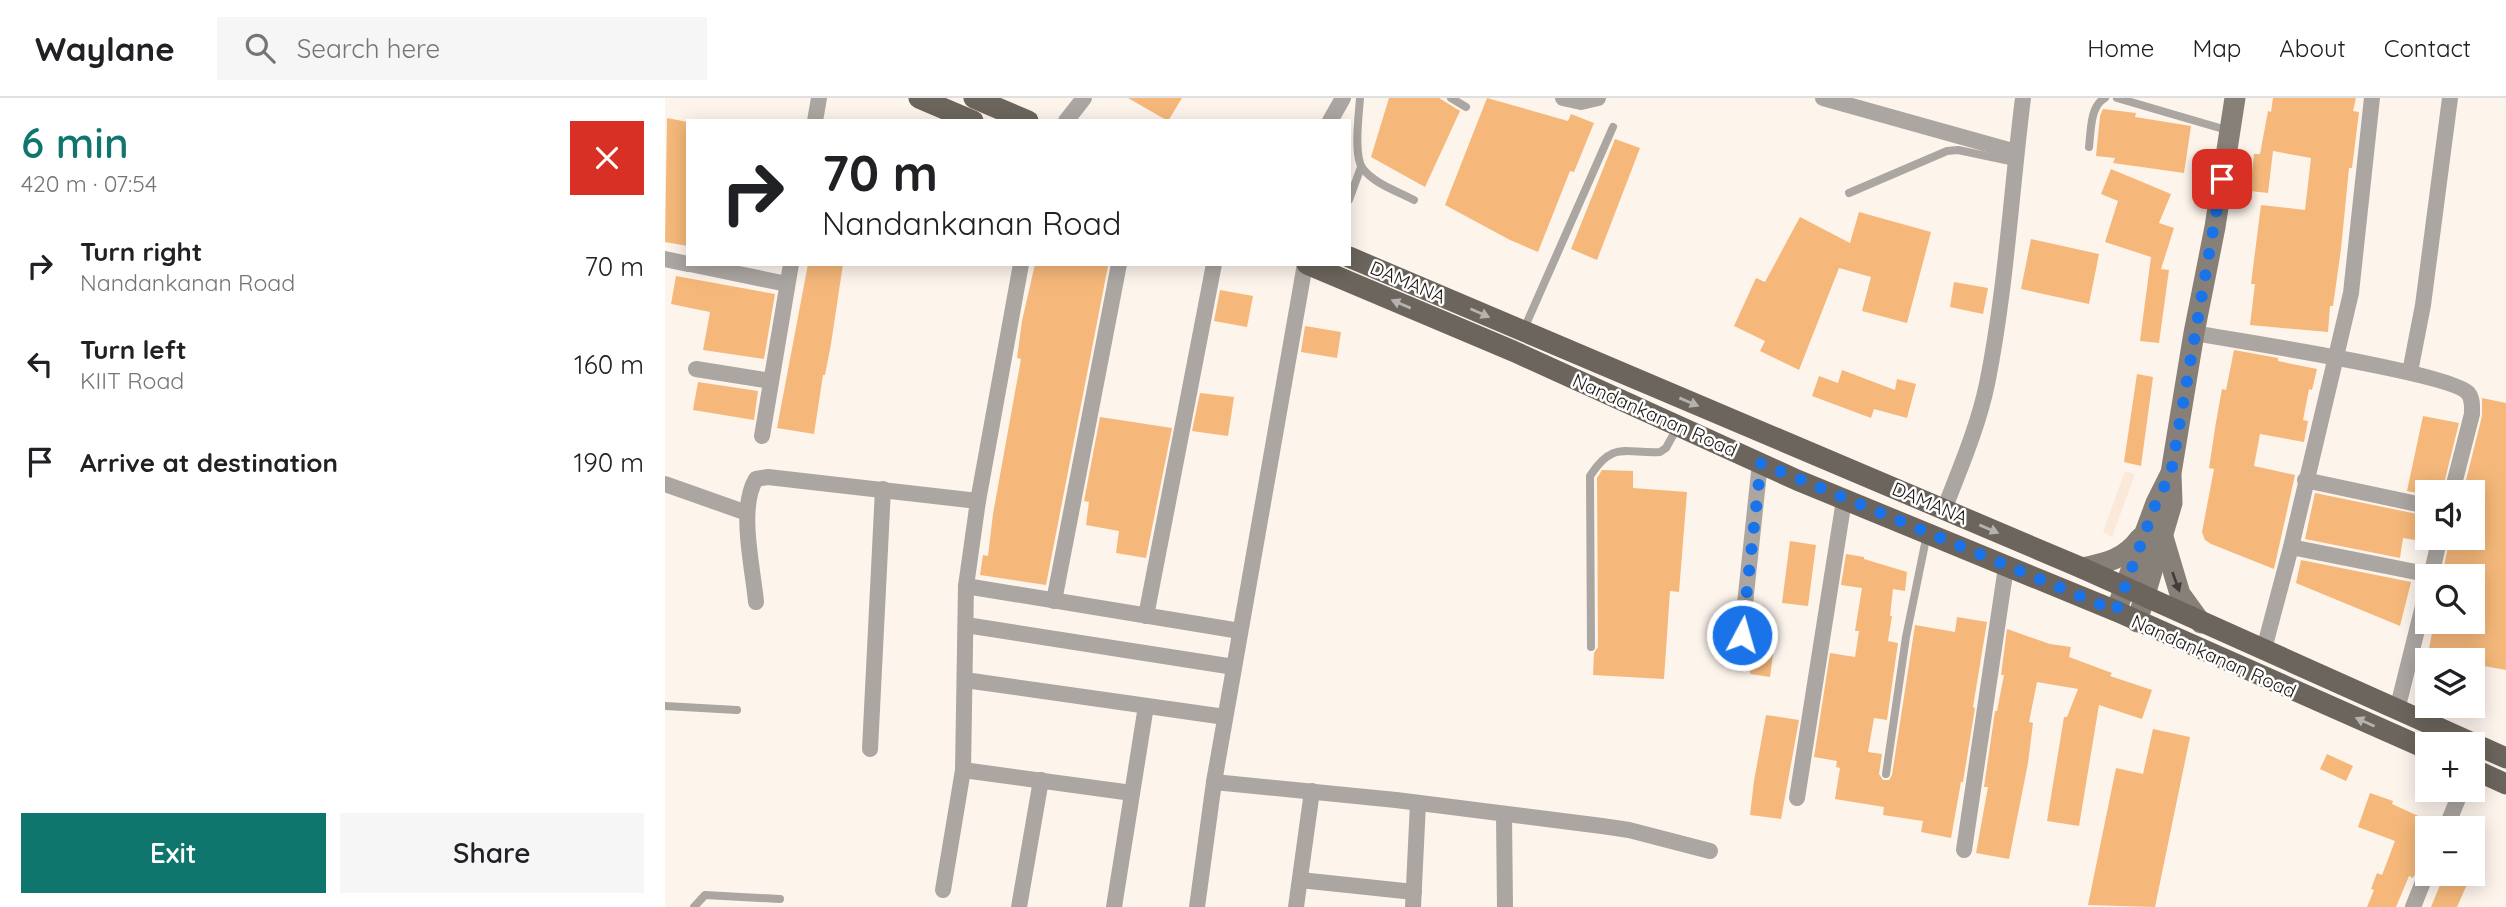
<!DOCTYPE html>
<meta charset="utf-8">
<style>
body{margin:0;font-family:Quicksand,sans-serif;background:#f6f6f6;color:#202124;height:100vh;display:flex;flex-direction:column;font-size:26px;white-space:nowrap}
*{box-sizing:border-box;margin:0}
p{font-size:23px;color:#757577}
.icon{flex:none;width:38px;height:38px;fill:none;stroke:currentColor;stroke-width:2;stroke-linecap:round;stroke-linejoin:round}
.map{position:relative;flex:1;overflow:hidden}
.side{display:flex;flex-direction:column;background:#fff;width:665px}
.side>*{flex:none}
.guide{position:absolute;left:21px;top:21px;width:665px;height:147px;border-radius:0px;box-shadow:0 4px 18px #0003;background:#fff;color:#202124;overflow:hidden}
.tools{position:absolute;left:1750px;top:382px;display:grid;gap:14px}
.tools a{display:grid;place-items:center;width:70px;height:70px;border-radius:0px;background:#fff;box-shadow:0 4px 18px #0003;font-size:35px}
.pin{position:absolute;display:grid;place-items:center;width:60px;height:60px;color:#fff;margin:-30px;border-radius:14px;box-shadow:0 4px 10px #0006}
.me{position:absolute;width:77px;margin:-38px;rotate:6deg;stroke-linejoin:round;filter:drop-shadow(0 0 5px #0008)}
.turn{display:flex;align-items:center;gap:24px;height:147px;padding:0 21px;font-size:32px}
.turn .icon{width:91px;height:91px;stroke-width:2.5}
.turn b{display:block;font-size:49px;line-height:60px}
.round{display:grid;place-items:center;flex:none;width:74px;height:74px;border-radius:0px;background:#f6f6f6}
.head{display:flex;align-items:center;justify-content:space-between;height:119px;padding:0 21px}
h1{font-size:42px;font-weight:600;line-height:52px;color:#0f766e}
.primary-button{display:flex;gap:14px;margin-top:auto;padding:14px 21px}
.primary-button a{flex:1;height:80px;border-radius:0px;background:#0f766e;color:#fff;font-size:28px;font-weight:600;line-height:80px;text-align:center}
.primary-button a+a{background:#f6f6f6;color:#202124}
ul{padding:0;list-style:none}
li{display:flex;align-items:center;gap:21px;height:98px;padding:0 21px}
li div{flex:1}
li b{display:block;font-size:26px}
li em{font-style:normal}
header{display:flex;align-items:center;gap:42px;box-sizing:border-box;height:98px;padding:0 35px;background:#fff;border-bottom:2px solid #e0e0e0}
header strong{font-size:33px}
nav{display:flex;gap:38px;margin-inline-start:auto;font-size:24px}
.search{width:490px;height:63px;background:#f6f6f6;display:flex;align-items:center;gap:18px;box-sizing:border-box;padding:0 24px;border-radius:0px;color:#757577;font-size:26px}
main{display:flex;flex:1;min-height:0}
.map>svg:first-child{display:block}
</style>
<header>
<strong>Waylane</strong>
<div class="search"><svg class="icon" aria-label="search" viewBox="0 0 24 24"><circle cx="10" cy="10" r="6"/><path d="M15 15l6 6"/></svg>Search here</div>
<nav><a>Home</a><a>Map</a><a>About</a><a>Contact</a></nav>
</header>
<main>
<section class="side">
<div class="head"><div><h1>6 min</h1><p>420 m · 07:54</p></div><a class="round" style="background:#d93025;color:#fff"><svg class="icon" aria-label="close" viewBox="0 0 24 24"><path d="M6 6l12 12M18 6L6 18"/></svg></a></div>
<ul>
<li><svg class="icon" aria-label="right" viewBox="0 0 24 24"><path d="M7 20v-9h11M14 6l5 5-5 5"/></svg><div><b>Turn right</b><p>Nandankanan Road</p></div><em>70 m</em></li>
<li><svg class="icon" aria-label="left" viewBox="0 0 24 24"><path d="M17 20v-9H6M10 6l-5 5 5 5"/></svg><div><b>Turn left</b><p>KIIT Road</p></div><em>160 m</em></li>
<li><svg class="icon" aria-label="arrive" viewBox="0 0 24 24"><path d="M6 21V4h12l-3 4 3 4H6"/></svg><div><b>Arrive at destination</b></div><em>190 m</em></li>
</ul>
<div class="primary-button"><a>Exit</a><a>Share</a></div>
</section>
<div class="map">
<svg width="1841" height="809" viewBox="0 0 1841 809">
<rect width="100%" height="100%" fill="#fdf4ec"/>
<polygon fill="#fae9d9" points="1460,373 1470,376 1447,439 1438,434"/>
<g fill="#f5b87a">
<polygon points="463,0 517,0 503,23"/>
<polygon points="724,0 774,0 795,13 760,89 706,59"/>
<polygon points="822,0 903,23 906,16 929,25 909,74 905,73 873,154 845,142 780,107"/>
<polygon points="1608,0 1691,0 1688,13 1694,14 1687,70 1684,70 1676,151 1668,208 1665,208 1663,234 1585,227 1590,186 1586,186 1596,107 1640,112 1646,60 1608,53 1603,95 1585,93 1589,56 1595,56 1603,13 1606,14"/>
<polygon points="1438,11 1471,15 1470,19 1526,28 1519,75 1448,65 1450,60 1431,58 1435,18"/>
<polygon points="2,20 23,24 23,148 0,144"/>
<polygon points="950,41 975,50 932,162 906,151"/>
<polygon points="1446,71 1506,96 1494,125 1509,130 1496,171 1504,172 1494,245 1475,243 1486,159 1440,144 1453,103 1436,96"/>
<polygon points="1194,114 1266,134 1242,225 1197,213 1206,179 1174,170 1134,272 1095,253 1100,243 1069,228 1091,180 1100,184 1135,119 1185,145"/>
<polygon points="1366,141 1434,156 1424,206 1356,191"/>
<polygon points="143,166 178,166 166,246 160,277 158,277 149,336 112,330"/>
<polygon points="370,166 443,168 381,487 315,477 318,457 323,458 328,416 356,261 352,260 357,223"/>
<polygon points="11,178 110,196 99,261 38,252 45,214 6,206"/>
<polygon points="1289,184 1323,190 1318,216 1285,209"/>
<polygon points="555,192 588,198 582,229 549,223"/>
<polygon points="640,228 676,234 672,260 636,254"/>
<polygon points="1569,252 1613,260 1613,263 1652,271 1647,292 1644,291 1638,322 1643,323 1639,344 1595,336 1589,368 1630,377 1609,471 1546,446 1540,442 1537,434 1549,371 1544,370 1551,324 1557,291 1561,292"/>
<polygon points="1177,272 1230,292 1232,281 1251,286 1242,320 1209,311 1206,320 1147,298 1154,278 1173,285"/>
<polygon points="1472,276 1488,279 1476,368 1459,364"/>
<polygon points="33,284 93,293 89,322 28,312"/>
<polygon points="535,295 569,299 563,338 527,333"/>
<polygon points="1817,300 1841,305 1841,572 1808,566 1808,562 1763,557 1769,523 1808,523 1808,478 1777,478 1785,439 1808,439 1808,394 1798,394 1817,318"/>
<polygon points="1758,318 1794,325 1777,394 1762,394 1762,397 1742,393"/>
<polygon points="435,319 507,330 481,460 451,455 454,433 421,427 424,404 419,403"/>
<polygon points="937,372 968,373 968,390 1022,394 1014,494 1005,493 999,581 928,577 929,555 933,549 932,380"/>
<polygon points="1650,395 1762,418 1762,444 1738,440 1735,460 1640,441"/>
<polygon points="1125,443 1151,447 1143,508 1117,505"/>
<polygon points="1181,456 1199,459 1199,461 1242,474 1240,493 1228,491 1225,518 1227,518 1223,543 1233,545 1222,622 1209,620 1203,654 1217,656 1214,676 1218,682 1224,682 1227,677 1250,527 1290,534 1292,519 1322,524 1308,609 1310,610 1298,684 1296,684 1286,740 1256,734 1258,723 1218,717 1219,709 1170,701 1175,670 1171,669 1172,663 1149,659 1165,555 1190,559 1194,533 1190,533 1197,490 1176,487"/>
<polygon points="1636,462 1746,484 1735,528 1631,485"/>
<polygon points="1342,531 1385,546 1406,549 1404,559 1447,575 1445,578 1487,592 1477,621 1434,607 1414,728 1382,723 1399,619 1402,619 1413,591 1372,584 1364,624 1368,625 1363,665 1344,761 1311,755 1323,689 1319,689 1330,613 1332,613 1339,577 1336,577"/>
<polygon points="1089,545 1109,548 1105,579 1085,576"/>
<polygon points="1101,617 1134,622 1116,721 1085,717 1089,683"/>
<polygon points="1488,631 1525,639 1490,809 1423,807 1451,670 1478,676"/>
<polygon points="1662,656 1688,668 1681,683 1655,671"/>
<polygon points="1705,695 1728,703 1727,706 1762,722 1762,754 1748,780 1744,778 1731,809 1702,809 1709,792 1706,791 1712,775 1717,777 1730,743 1693,729"/>
<polygon points="1780,775 1807,775 1792,809 1766,809"/>
</g>
<g fill="none" stroke-linecap="round" stroke-linejoin="round">
<g stroke="#aba6a2" stroke-width="8">
<path d="M695 0C694 16 688 58 698 71 710 86 732 93 749 102"/>
<polyline points="786,0 801,9"/>
<polyline points="1452,0 1565,33"/>
<path d="M1424 49C1426 33 1425 8 1440 0"/>
<polyline points="1184,95 1282,53 1293,52 1350,64"/>
<polyline points="684,102 696,69"/>
<polyline points="859,231 948,29"/>
<path d="M926 549 925 378C948 342 961 356 995 354L1001 350 1012 330"/>
<polyline points="0,608 72,612"/>
<polyline points="1221,676 1241,539 1262,436"/>
<polyline points="29,809 40,797 115,801"/>
</g>
<g stroke="#aba6a2" stroke-width="16">
<polyline points="898,0 916,4 933,0"/>
<polyline points="1158,0 1351,54"/>
<polyline points="150,23 154,0"/>
<polyline points="401,23 419,0"/>
<polyline points="665,23 678,0"/>
<polyline points="0,161 23,166"/>
<polyline points="25,166 122,186"/>
<path d="M1529 235C1568 242 1786 275 1803 295 1808 301 1807 310 1807 316L1787 394"/>
<polyline points="31,271 106,283"/>
<polyline points="1745,274 1758,207 1785,0"/>
<polyline points="97,338 126,166"/>
<polyline points="1640,382 1762,408"/>
<polyline points="0,386 82,415"/>
<path d="M1279 412C1295 370 1313 329 1322 286 1341 192 1346 95 1358 0"/>
<polyline points="1626,449 1766,477"/>
<polyline points="1766,478 1775,439"/>
<polyline points="301,488 575,533"/>
<polyline points="389,503 454,166"/>
<path d="M91 504C88 470 73 410 91 381L103 379 313 403"/>
<polyline points="481,518 549,166"/>
<polyline points="301,527 569,569"/>
<polyline points="1599,551 1626,449 1686,195 1707,0"/>
<polyline points="1074,562 1095,365"/>
<polyline points="300,582 560,619"/>
<polyline points="1732,612 1762,492"/>
<polyline points="205,651 218,391"/>
<polyline points="298,672 467,695"/>
<polyline points="549,684 731,702 937,728 964,732 1045,753"/>
<polyline points="1132,700 1179,402"/>
<polyline points="839,716 840,809"/>
<polyline points="1781,730 1797,691"/>
<polyline points="1299,752 1341,469"/>
<polyline points="635,782 749,794"/>
<polyline points="278,792 298,672 301,488 313,403 356,166"/>
<polyline points="354,809 376,682"/>
<polyline points="449,809 481,608"/>
<polyline points="532,809 549,684 640,166"/>
<polyline points="631,809 647,693"/>
<polyline points="748,809 753,705"/>
<polyline points="1748,809 1762,774"/>
</g>
<g stroke="#868079" stroke-width="21">
<polyline points="1498,439 1515,496 1536,525"/>
<path d="M1417 470C1441 465 1460 461 1475 440"/>
<polyline points="1451,513 1491,405 1505,377"/>
<polyline points="1472,524 1507,405 1506,375 1529,235 1550,129 1570,0"/>
</g>
<g stroke="#6c655d" stroke-width="21">
<polyline points="254,0 308,23"/>
<polyline points="309,0 363,23"/>
<polyline points="684,159 1417,470 1841,660"/>
<polyline points="642,166 848,253 1132,382 1451,513 1762,651"/>
<polyline points="1808,671 1841,686"/>
</g>
</g>
<defs><path id="oneway-solid" d="M-6-.8H1V-3.2L6.5 0L1 3.2V.8H-6Z" transform="scale(1.75)"/></defs>
<g fill="#b6b2ae">
<use href="#oneway-solid" transform="translate(736 206) rotate(-157)"/>
<use href="#oneway-solid" transform="translate(815 215) rotate(24)"/>
<use href="#oneway-solid" transform="translate(1024 304) rotate(23)"/>
<use href="#oneway-solid" transform="translate(1324 431) rotate(23)"/>
<use href="#oneway-solid" transform="translate(1700 624) rotate(-156)"/>
</g>
<use fill="#423d38" href="#oneway-solid" transform="translate(1511 484) rotate(70)"/>
<g fill="none" stroke-linecap="round" stroke-linejoin="round">
<polyline stroke="#1a73e8" stroke-width="12" stroke-dasharray="0 21.6" points="1077,537 1096,365 1451,513 1491,405 1506,375 1557,81"/>
</g>
<g text-anchor="middle" stroke-width="5" stroke-linejoin="round" paint-order="stroke">
<g font-size="19" fill="#1d1915" stroke="#fff">
<text transform="translate(743 184) rotate(23)" y="7">DAMANA</text>
<text transform="translate(990 317) rotate(24)" y="7">Nandankanan Road</text>
<text transform="translate(1265 405) rotate(23)" y="7">DAMANA</text>
<text transform="translate(1549 558) rotate(24)" y="7">Nandankanan Road</text>
</g>
</g>
</svg>
<div class="tools">
<a><svg class="icon" aria-label="sound" viewBox="0 0 24 24"><path d="M4 9h4l5-4v14l-5-4H4zM17 9q2 3 0 6"/></svg></a>
<a><svg class="icon" aria-label="search" viewBox="0 0 24 24"><circle cx="10" cy="10" r="6"/><path d="M15 15l6 6"/></svg></a>
<a><svg class="icon" aria-label="layers" viewBox="0 0 24 24"><path d="M12 4l9 5-9 5-9-5zM3 14l9 5 9-5"/></svg></a>
<a>+</a>
<a>−</a>
</div>
<div class="pin" style="left:1557px;top:81px;background:#d93025"><svg class="icon" aria-label="arrive" viewBox="0 0 24 24"><path d="M6 21V4h12l-3 4 3 4H6"/></svg></div>
<svg class="me" style="left:1077px;top:537px" viewBox="-20 -20 40 40"><circle r="17" fill="#1a73e8" stroke="#fff" stroke-width="3"/><path d="M0-11L8 9 0 5-8 9z" fill="#fff"/></svg>
<div class="guide">
<div class="turn"><svg class="icon" aria-label="right" viewBox="0 0 24 24"><path d="M7 20v-9h11M14 6l5 5-5 5"/></svg><div><b>70 m</b>Nandankanan Road</div></div>
</div>
</div>
</main>
